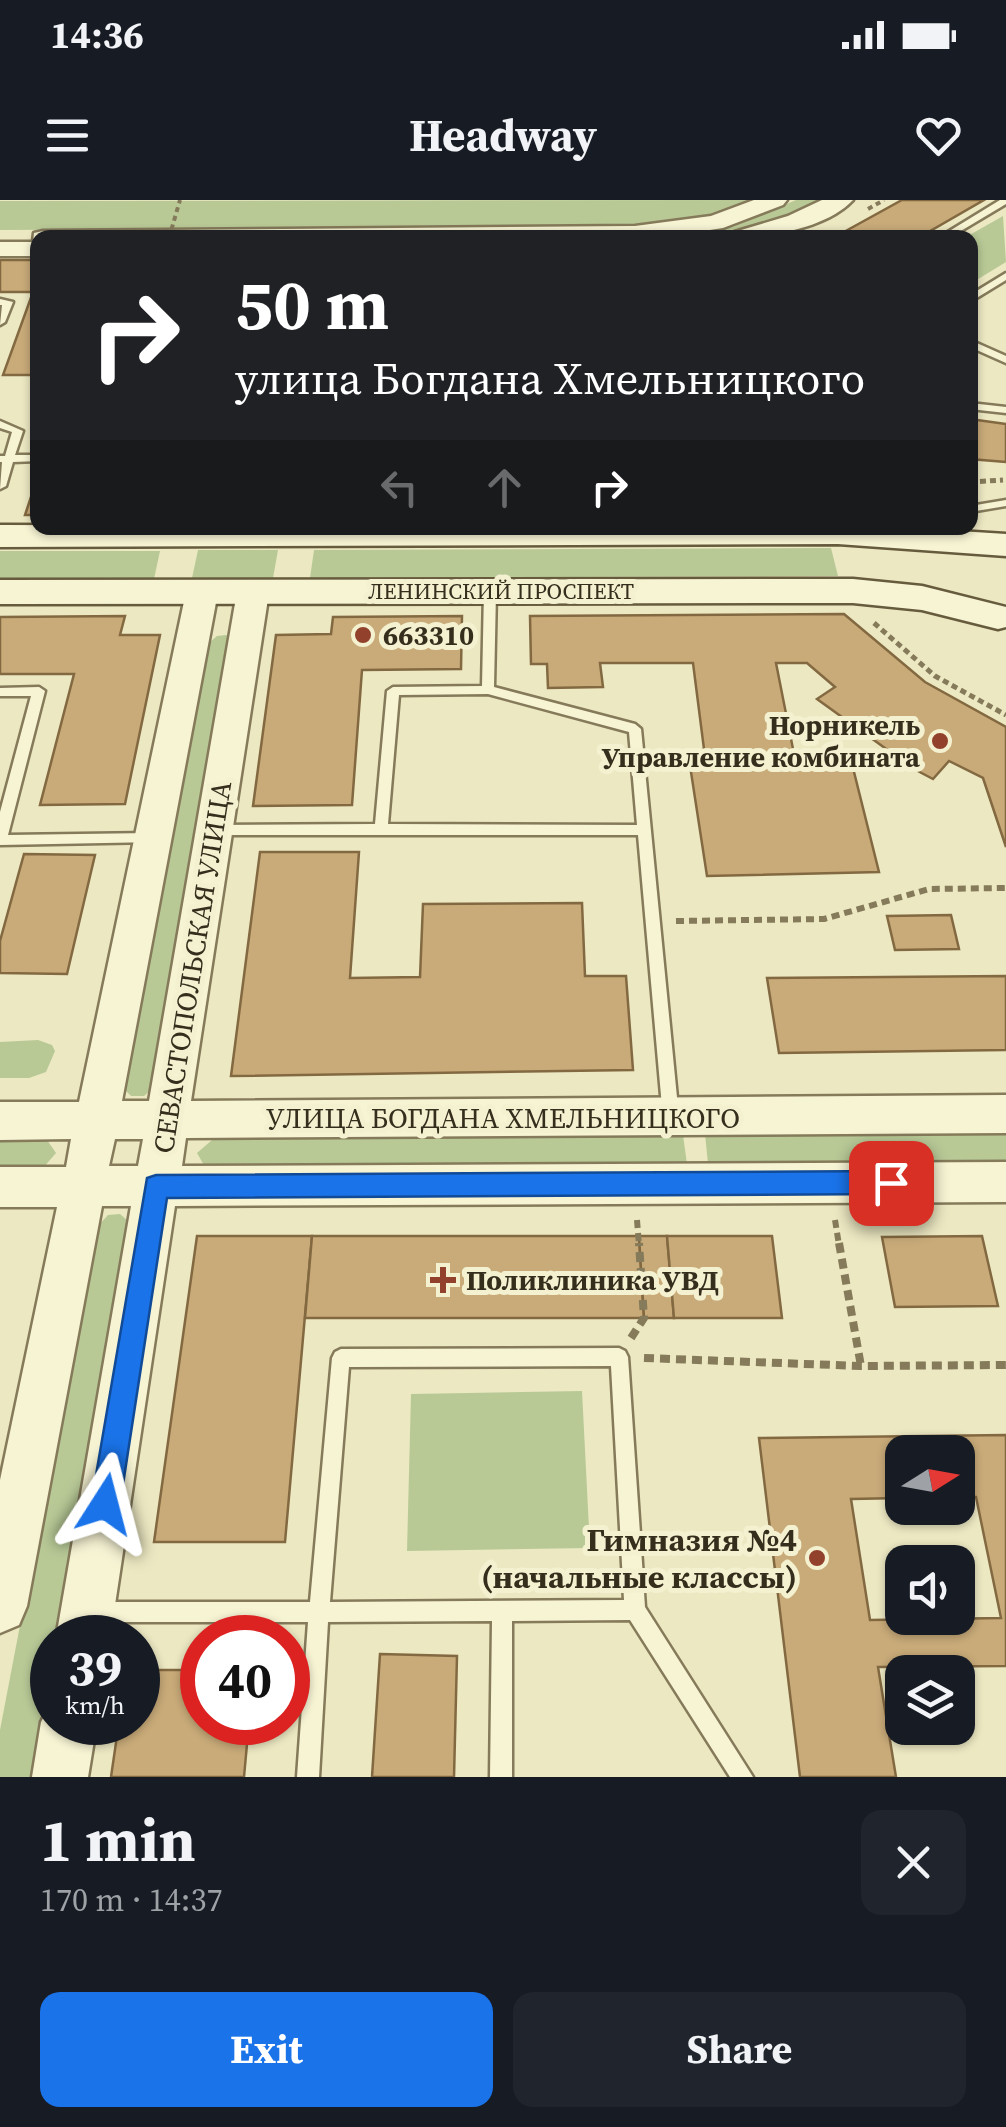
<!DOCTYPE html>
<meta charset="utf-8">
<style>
body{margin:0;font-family:"Source Serif 4",serif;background:#20242c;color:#f1f3f6;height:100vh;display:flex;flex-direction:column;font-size:38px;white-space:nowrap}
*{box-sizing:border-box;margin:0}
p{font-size:32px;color:#9ea1a6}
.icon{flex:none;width:55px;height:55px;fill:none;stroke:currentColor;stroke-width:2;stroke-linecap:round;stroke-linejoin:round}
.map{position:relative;height:1577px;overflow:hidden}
.drawer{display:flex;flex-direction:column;background:#171b24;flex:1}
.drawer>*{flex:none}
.hud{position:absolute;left:30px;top:30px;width:948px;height:305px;border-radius:20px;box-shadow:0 2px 8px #0004;background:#202124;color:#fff;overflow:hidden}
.needle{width:65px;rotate:79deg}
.buttons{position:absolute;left:885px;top:1235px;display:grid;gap:20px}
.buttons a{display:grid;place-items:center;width:90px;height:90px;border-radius:20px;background:#171b24;box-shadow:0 2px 8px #0004;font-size:50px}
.speed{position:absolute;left:30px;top:1415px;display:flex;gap:20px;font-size:50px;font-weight:700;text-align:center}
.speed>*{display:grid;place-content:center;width:130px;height:130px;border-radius:50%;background:#171b24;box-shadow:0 2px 8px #0004;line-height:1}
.speed small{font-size:25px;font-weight:400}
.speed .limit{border:15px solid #d22;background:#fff;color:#111}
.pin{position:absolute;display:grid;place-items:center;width:85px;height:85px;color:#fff;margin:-42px;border-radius:20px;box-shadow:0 5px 15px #0006}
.me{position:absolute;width:110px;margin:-55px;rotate:9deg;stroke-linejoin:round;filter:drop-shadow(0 0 8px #0008)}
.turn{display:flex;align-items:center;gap:35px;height:210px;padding:0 40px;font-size:45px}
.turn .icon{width:130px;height:130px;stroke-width:2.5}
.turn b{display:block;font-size:70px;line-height:85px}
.lanes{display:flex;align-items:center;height:95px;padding:0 40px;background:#0003;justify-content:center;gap:50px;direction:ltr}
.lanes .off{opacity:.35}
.round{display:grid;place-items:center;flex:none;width:105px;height:105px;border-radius:20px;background:#20242c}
.head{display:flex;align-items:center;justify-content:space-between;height:170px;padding:0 40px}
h1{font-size:60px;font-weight:700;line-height:75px}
.action{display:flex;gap:20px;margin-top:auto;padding:20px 40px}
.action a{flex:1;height:115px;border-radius:20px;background:#1a73e8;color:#fff;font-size:40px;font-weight:700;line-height:115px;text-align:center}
.action a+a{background:#20242c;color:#f1f3f6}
.status{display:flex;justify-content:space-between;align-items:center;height:70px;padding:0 50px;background:#171b24;direction:ltr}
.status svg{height:28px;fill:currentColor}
header{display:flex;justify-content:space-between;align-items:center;height:130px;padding:0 40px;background:#171b24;font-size:45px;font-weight:700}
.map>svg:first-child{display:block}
</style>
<div class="status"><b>14:36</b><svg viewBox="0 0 49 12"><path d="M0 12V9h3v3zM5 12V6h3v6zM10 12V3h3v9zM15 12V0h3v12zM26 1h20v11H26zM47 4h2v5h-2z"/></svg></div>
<header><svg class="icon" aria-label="menu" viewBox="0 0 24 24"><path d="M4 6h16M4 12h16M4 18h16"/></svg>Headway<svg class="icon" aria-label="heart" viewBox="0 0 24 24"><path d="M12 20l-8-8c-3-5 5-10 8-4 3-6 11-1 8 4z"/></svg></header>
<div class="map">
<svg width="1006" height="1577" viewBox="0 0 1006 1577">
<rect width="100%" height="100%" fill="#ece8c2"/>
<g fill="#b8c996">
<polygon points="754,0 696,19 627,27 0,30 0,1"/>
<path d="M796 0H824C766 26 712 37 649 38L733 27Z"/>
<polygon points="1003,16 1006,62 970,84 970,38 966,37"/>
<polygon points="831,348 838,376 310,378 314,350"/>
<polygon points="198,350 278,350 273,378 192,378"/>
<polygon points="0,351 160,351 154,379 0,379"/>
<polygon points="226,435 230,437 154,887 144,896 131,896 123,888 124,882 209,443 217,436"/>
<polygon points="38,840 52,845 55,851 46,872 29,878 0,878 0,842"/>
<polygon points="1006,931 1006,960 708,964 705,934"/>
<polygon points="683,935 687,964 205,967 197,953 212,940"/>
<polygon points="0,940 47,940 56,953 43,968 0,969"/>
<polygon points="120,1014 129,1022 58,1437 52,1438 52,1469 34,1577 0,1577 0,1530 96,1028 108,1015"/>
<polygon points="582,1191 590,1348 407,1351 411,1194"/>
</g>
<g fill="#c9ab79" stroke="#836941" stroke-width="2.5" fill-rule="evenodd">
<polygon points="902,0 984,0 918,38 833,38"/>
<polygon points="0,60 38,60 38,175 3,175 33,92 0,92"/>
<polygon points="970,219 1006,224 1006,262 970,259"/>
<polygon points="38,276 38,315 25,315"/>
<polygon points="844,414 925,482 1006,527 1006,647 983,578 949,561 933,579 914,569 817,499 835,487 807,463 776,463 794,554 705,557 693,463 600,463 603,487 548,488 547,464 531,464 530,416"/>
<polygon points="125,416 120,435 160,435 125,604 40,605 74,474 0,474 0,417"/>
<polygon points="462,416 461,469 362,470 352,605 253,606 276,435 331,434 333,417"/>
<polygon points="850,556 879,672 707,676 689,559"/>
<polygon points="260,652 359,652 350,778 420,777 423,704 582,703 585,776 626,776 633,870 231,876"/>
<polygon points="24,654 95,655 67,774 0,773 0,741"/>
<polygon points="951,715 959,749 895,750 887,716"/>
<polygon points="1006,776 1006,850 779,853 767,778"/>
<polygon points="197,1036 312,1036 285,1342 154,1342"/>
<polygon points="312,1036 639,1036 644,1118 305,1118"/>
<polygon points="639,1036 667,1036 674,1118 644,1118"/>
<polygon points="667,1036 772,1036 782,1118 674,1118"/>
<polygon points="982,1036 998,1106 895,1107 882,1037"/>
<path d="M1006 1235V1466L878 1467 896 1577H800L759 1238ZM902 1252H958V1297H976L1001 1418 870 1420 851 1299 902 1298Z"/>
<polygon points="380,1454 457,1456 454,1577 372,1577"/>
<polygon points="138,1470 202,1470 202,1522 249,1522 244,1577 111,1577 119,1522 138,1522"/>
</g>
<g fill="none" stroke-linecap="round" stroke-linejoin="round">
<defs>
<g id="service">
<polygon points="1000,0 1006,0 1006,4 949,38 938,38"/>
<polygon points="1006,73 1006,80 970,102 970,95"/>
<polygon points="0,99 13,102 5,122 0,125 2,105 0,105"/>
<polygon points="970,140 1006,156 1006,163 970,147"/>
<polygon points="970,203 1006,207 1006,213 970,209"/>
<polygon points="0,221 23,231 15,255 38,255 38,261 13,262 6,286 0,289 2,262 0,262 0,256 5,256 12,232 0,228"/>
<polygon points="1006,300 1006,306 970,312 970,306"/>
<path d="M490 388 496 392 494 487 635 524 641 529 679 918 677 923 671 925 665 923 663 918 638 635H215L208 630 215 625 375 624 387 491 393 487 482 486 484 392ZM488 494 629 532 637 625 388 624 399 495Z"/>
<polygon points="39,487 45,491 8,635 151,633 158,638 156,642 0,645 0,612 31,496 0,496 0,488"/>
<path d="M619 1148 625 1151 628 1157 645 1407 753 1577H730L630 1420 512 1421V1577H490L492 1421 328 1422 319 1577H297L308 1422H96L89 1419 86 1412 89 1405 96 1402H310L332 1158 335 1152 341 1149ZM611 1166 624 1400 330 1402 349 1167Z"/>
</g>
<g id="tertiary">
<polygon points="754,0 787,0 783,5 723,28 657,38 38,38 38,56 0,56 0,42 33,42 34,33 43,31 635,26 711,16"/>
<path d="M822 0H853C826 29 766 38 728 38L731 33 788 16Z"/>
<path d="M202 382 213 385 218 392 122 901H149L237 392 242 385 253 382 264 385 269 392 191 901 1006 895V933L186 938 182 966 1006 962V1002L175 1006 110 1438H56L131 1006H102L27 1406 19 1425 0 1433V1280L57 1007H0V967H66L71 939 0 940V902H79L186 392 191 385ZM115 939H143L138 966H109Z"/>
<polygon points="52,1501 52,1522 97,1522 88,1577 32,1577 41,1522"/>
</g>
<g id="secondary">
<polygon points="0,325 911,328 1006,334 1006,356 838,344 0,347"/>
<polygon points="853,379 922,386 1006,407 1006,427 998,429 922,410 853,403 0,404 0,380"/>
</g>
</defs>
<use href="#service" stroke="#857a5a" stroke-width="5"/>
<use href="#tertiary" stroke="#857a5a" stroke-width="5"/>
<use href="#secondary" stroke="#665b3d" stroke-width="5"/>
<polyline stroke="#857a5a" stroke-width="4" stroke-dasharray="5 4" stroke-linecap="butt" points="868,9 884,0"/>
<g stroke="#857a5a" stroke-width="5" stroke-dasharray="6 4" stroke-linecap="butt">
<polyline points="970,282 1003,280"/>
<polyline points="874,423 935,476 1006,515"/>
</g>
<g stroke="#857a5a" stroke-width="6" stroke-dasharray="8 5" stroke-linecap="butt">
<polyline points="676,721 824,719 929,689 1006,688"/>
<polyline points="637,1020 639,1045"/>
<polyline points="835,1020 839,1045"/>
</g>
<g stroke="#857a5a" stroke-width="8" stroke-dasharray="10 6" stroke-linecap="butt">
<polyline points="839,1043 861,1166"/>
<polyline points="631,1138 644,1118 639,1043"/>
<polyline points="644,1158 861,1166 1006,1165"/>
</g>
<use href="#service" fill="#f7f4d4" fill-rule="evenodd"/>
<use href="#tertiary" fill="#f7f4d4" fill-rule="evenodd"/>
<use href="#secondary" fill="#f7f4d4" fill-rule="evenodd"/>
<polyline stroke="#857a5a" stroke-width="4" stroke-dasharray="5 4" stroke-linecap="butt" points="169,38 180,0"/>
</g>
<polygon fill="#1a73e8" stroke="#114b97" stroke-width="2.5" points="891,971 900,975 903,983 900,991 891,994 167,998 120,1304 115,1314 105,1318 95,1314 91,1304 147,978 156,975"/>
<g fill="#91412c" stroke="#f4f1d1" stroke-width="4">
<circle cx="363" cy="435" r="10"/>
<circle cx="940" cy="541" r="10"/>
<path d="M438 1065h10v10h10v10h-10v10h-10v-10h-10v-10h10z"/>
<circle cx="817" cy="1358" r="10"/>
</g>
<g text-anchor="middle" stroke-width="10" stroke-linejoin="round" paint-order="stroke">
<g font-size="22" fill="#352e1d" stroke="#f4f1d1">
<text x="501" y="399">ЛЕНИНСКИЙ ПРОСПЕКТ</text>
</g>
<g font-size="28" font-weight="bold" fill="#352e1d" stroke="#f4f1d1" text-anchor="start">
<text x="383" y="445">663310</text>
<text x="920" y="535" text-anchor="end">Норникель<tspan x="920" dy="32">Управление комбината</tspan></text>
<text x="466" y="1090">Поликлиника УВД</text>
</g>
<g font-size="28" fill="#352e1d" stroke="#f4f1d1">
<text transform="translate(192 767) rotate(-81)" y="10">СЕВАСТОПОЛЬСКАЯ УЛИЦА</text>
<text x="503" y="928">УЛИЦА БОГДАНА ХМЕЛЬНИЦКОГО</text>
</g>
<g font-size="32" font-weight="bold" fill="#352e1d" stroke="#f4f1d1" text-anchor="end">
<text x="797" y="1351">Гимназия №4<tspan x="797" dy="37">(начальные классы)</tspan></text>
</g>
</g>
</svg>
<div class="buttons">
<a><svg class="needle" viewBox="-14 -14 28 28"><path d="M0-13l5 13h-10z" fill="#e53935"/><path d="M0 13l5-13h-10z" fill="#9ea1a6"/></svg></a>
<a><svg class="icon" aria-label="sound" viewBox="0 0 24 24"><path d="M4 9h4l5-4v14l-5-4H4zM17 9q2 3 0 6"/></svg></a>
<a><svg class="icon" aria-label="layers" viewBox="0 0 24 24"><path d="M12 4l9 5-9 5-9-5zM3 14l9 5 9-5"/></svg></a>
</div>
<div class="speed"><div>39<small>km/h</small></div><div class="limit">40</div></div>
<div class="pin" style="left:891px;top:983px;background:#d93025"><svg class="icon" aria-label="arrive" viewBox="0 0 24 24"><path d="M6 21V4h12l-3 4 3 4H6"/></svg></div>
<svg class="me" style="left:105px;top:1304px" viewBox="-20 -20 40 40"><path d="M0-17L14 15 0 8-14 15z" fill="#1a73e8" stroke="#fff" stroke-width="4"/></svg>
<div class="hud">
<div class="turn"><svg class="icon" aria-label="right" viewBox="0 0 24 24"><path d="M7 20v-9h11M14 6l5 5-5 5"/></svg><div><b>50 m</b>улица Богдана Хмельницкого</div></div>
<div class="lanes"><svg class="icon off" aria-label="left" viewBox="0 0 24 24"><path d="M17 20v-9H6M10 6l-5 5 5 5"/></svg><svg class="icon off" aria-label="ahead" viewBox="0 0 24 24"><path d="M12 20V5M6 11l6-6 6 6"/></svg><svg class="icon" aria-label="right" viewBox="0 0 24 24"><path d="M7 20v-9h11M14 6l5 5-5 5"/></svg></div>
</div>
</div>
<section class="drawer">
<div class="head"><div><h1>1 min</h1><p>170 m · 14:37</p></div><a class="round"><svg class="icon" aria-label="close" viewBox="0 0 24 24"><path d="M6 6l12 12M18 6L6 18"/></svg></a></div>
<div class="action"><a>Exit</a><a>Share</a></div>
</section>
